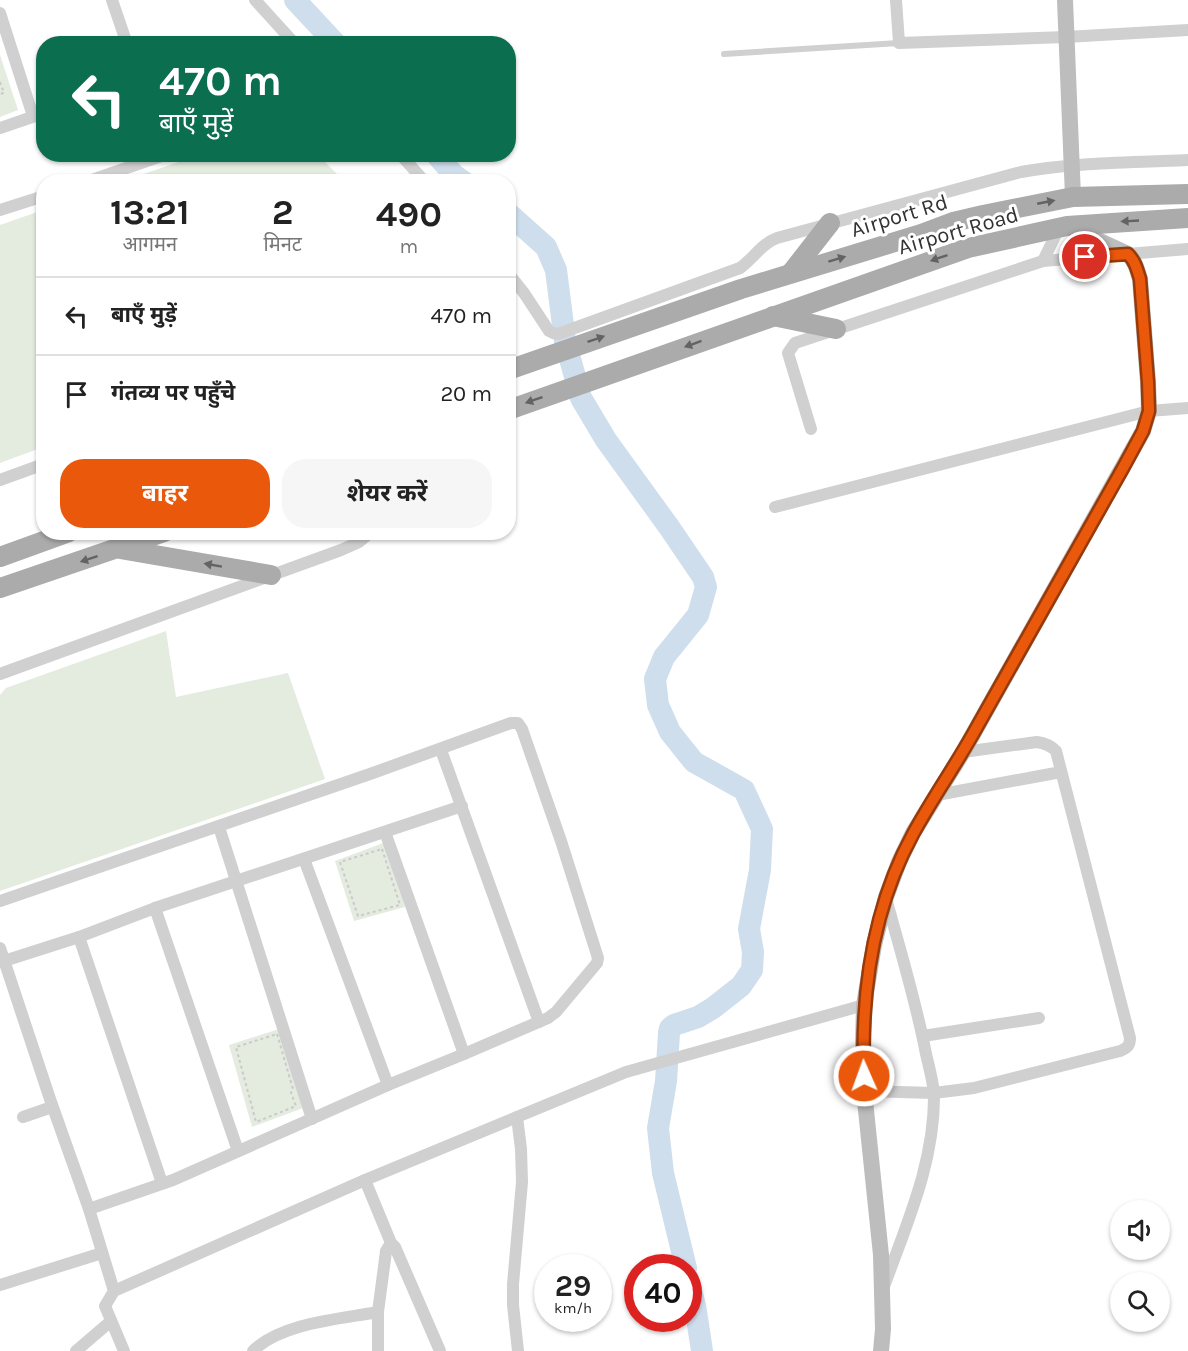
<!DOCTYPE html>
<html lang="hi">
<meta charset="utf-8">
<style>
body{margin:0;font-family:Karla,"Noto Sans Devanagari",sans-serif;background:#f6f6f6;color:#222;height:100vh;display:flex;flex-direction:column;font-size:22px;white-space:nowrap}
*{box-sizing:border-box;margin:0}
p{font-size:20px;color:#767676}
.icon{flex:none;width:33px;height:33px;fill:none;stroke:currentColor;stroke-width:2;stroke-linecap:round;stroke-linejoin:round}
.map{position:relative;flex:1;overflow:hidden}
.drawer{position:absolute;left:36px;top:174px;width:480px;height:366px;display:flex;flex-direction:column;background:#fff;border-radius:24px;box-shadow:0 2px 4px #0004}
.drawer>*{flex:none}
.guide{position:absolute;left:36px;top:36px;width:480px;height:126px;border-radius:24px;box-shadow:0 2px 4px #0004;background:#0b6e4f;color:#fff;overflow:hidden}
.tools{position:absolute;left:1110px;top:1200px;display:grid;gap:12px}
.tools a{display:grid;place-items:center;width:60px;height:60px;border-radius:50%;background:#fff;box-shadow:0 2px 4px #0004;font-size:30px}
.speed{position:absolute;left:534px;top:1254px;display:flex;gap:12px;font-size:30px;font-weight:700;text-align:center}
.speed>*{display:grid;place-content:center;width:78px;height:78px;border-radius:50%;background:#fff;box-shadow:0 2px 4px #0004;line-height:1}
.speed small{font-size:15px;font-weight:400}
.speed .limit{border:9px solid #d22;background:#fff;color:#111}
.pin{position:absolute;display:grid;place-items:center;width:51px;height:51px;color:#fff;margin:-26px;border:3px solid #fff;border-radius:50%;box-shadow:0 2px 6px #0007}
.me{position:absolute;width:66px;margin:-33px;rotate:358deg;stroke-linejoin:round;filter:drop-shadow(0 0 4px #0008)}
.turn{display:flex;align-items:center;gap:21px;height:126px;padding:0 24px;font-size:27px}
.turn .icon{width:78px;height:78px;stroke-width:2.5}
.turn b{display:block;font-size:42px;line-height:51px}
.eta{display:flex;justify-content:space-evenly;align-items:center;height:102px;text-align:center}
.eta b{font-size:36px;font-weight:700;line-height:42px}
.cta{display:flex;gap:12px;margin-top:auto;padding:12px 24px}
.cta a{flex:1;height:69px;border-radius:24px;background:#ea580c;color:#fff;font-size:24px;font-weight:700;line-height:69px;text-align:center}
.cta a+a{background:#f6f6f6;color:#222}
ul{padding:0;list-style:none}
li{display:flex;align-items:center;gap:18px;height:78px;padding:0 24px;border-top:2px solid #e0e0e0}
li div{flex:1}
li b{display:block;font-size:22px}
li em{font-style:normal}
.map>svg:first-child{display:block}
</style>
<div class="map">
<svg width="1188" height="1351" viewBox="0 0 1188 1351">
<rect width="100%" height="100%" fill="#fff"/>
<g fill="#e4ebdf">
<polygon points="0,55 18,110 0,117"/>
<polygon points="199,155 318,155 344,181 123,181"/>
<polygon points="43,210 43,447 0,463 0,225"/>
<polygon points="166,631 176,697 288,673 325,779 0,891 0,695 6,688"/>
<polygon points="386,842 405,907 354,921 335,861"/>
<polygon points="279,1029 303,1108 252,1127 229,1045"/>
</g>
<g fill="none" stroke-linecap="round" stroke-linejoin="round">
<g stroke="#cfdeed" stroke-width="22">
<polyline points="295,0 336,44"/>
<polyline points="436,154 454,175 464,182"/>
<polyline points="508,213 546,247 556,270 565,341 581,398 606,440 669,527 703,577 706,587 698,615 664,657 655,679 658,705 670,732 694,762 744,790 762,829 760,870 749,929 753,952 752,970 741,986 713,1008 698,1017 674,1025 670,1028 669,1033 666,1081 658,1128 663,1173 686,1268"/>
<polyline points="688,1279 695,1305 702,1351"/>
</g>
<g stroke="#cacaca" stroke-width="2" stroke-dasharray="3 3" stroke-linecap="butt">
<polyline points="0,82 4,93 0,94"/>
<polygon points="382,849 400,905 358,916 340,862"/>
<polygon points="277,1034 293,1089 291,1093 296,1106 256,1122 236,1047"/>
</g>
<polyline stroke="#d0d0d0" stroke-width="6" points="724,54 899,43"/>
<g stroke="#d0d0d0" stroke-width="12">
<polyline points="112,0 127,44"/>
<polyline points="255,0 295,44"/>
<polyline points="896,0 899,43 1066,37 1188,30"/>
<polyline points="0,13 33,116"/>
<polyline points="0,128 44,113"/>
<polyline points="400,154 425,182"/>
<polyline points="86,182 167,154"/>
<polyline points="0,210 44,196"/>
<polyline points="1043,261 1059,228"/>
<path d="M508 273 524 293 549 331 553 333 558 334 740 268C754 258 761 244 777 238L1021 172C1076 162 1132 163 1188 160"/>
<polyline points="811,429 788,353 795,343 1043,261 1188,249"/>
<polyline points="0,480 44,464"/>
<polyline points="775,507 1149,411 1188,408"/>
<polyline points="0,674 341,550 359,542 371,532"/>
<polyline points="441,750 539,1022"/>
<polyline points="937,795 1061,772"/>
<polyline points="219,827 312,1119"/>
<polyline points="304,859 388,1085"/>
<polyline points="0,901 370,774 511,723 518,723 522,729 561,841 598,958 597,963 556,1012 548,1018 464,1054"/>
<polyline points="155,908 238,1151"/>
<polyline points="79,937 162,1183"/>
<polyline points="0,948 50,1099 89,1209 114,1291"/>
<polyline points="4,961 79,937 155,908 462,806"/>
<polyline points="923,1036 1039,1018"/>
<path d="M864 1091 934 1093 974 1088 1120 1051C1127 1048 1130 1046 1130 1038L1056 751C1050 745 1045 743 1037 742L963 752"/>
<polyline points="23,1117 52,1107"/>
<polyline points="365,1180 391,1243"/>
<polyline points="89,1209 173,1180 388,1085 464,1054 385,832"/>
<path d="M885 1284C907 1223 935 1161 934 1094 933 1081 929 1067 926 1054 916 1001 900 950 886 898"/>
<polyline points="0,1285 102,1253"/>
<polyline points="76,1351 111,1321"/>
<polyline points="124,1351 105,1306 114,1291 365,1180 517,1117"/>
<path d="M253 1351C281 1323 340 1319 378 1312"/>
<polyline points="378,1351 378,1312 385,1259 386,1251 391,1243 395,1247 440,1351"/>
<polyline points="518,1351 513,1305 513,1284 522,1182 521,1149 517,1117 626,1072 864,1005"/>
</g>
<g stroke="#bdbdbd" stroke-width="16">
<polyline points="1065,0 1073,197"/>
<path d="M881 1351 883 1329 881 1255 864 1091 863 1043 864 1005 874 945 886 897 899 862 913 833 963 752 1143 431 1149 411 1148 382 1140 279C1137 269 1135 261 1128 254L1067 226"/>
</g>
<g stroke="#ababab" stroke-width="20">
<polyline points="791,273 830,223"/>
<polyline points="773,316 836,329"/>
<polyline points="508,370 741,289 921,234 953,222 983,215 1073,197 1188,194"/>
<polyline points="508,410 968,248 1067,226 1188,218"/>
<polyline points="120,549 271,575"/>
<polyline points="0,557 69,532"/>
<polyline points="0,588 164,532"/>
</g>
</g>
<defs><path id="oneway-solid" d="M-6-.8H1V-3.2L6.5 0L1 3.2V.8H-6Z" transform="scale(1.5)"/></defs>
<g fill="#636363">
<use href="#oneway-solid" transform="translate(1046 202) rotate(-11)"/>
<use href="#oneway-solid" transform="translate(1130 221) rotate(177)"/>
<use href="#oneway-solid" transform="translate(939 258) rotate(161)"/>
<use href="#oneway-solid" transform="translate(837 259) rotate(-17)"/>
<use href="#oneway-solid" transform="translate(596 339) rotate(-19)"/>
<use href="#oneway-solid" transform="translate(693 344) rotate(160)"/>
<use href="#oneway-solid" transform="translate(534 400) rotate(161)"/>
<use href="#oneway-solid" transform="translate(89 559) rotate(162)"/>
<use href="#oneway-solid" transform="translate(213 565) rotate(-170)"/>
</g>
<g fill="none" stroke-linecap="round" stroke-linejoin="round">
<defs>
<path id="route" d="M864 1076C861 994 873 907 913 834 933 797 958 762 978 725 1026 639 1075 554 1123 468L1143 431 1149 411 1148 382 1140 279C1137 269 1135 261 1128 254L1085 257"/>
</defs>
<use href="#route" stroke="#983908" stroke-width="15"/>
<use href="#route" stroke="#ea580c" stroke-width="10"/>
</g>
<g text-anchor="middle" stroke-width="6" stroke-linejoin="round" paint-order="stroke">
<g font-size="22" fill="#333" stroke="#fff">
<text transform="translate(899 215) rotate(-17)" y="8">Airport Rd</text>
<text transform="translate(958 230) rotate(-16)" y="8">Airport Road</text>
</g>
</g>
</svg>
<div class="tools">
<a><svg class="icon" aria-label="sound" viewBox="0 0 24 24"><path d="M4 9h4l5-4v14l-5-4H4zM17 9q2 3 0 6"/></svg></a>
<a><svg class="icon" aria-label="search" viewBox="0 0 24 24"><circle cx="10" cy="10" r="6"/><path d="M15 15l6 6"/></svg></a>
</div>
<div class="speed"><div>29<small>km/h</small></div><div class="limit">40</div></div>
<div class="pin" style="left:1085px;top:257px;background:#d93025"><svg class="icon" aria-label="arrive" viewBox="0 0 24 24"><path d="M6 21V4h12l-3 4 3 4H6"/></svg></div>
<svg class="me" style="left:864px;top:1076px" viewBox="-20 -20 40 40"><circle r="17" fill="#ea580c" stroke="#fff" stroke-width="3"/><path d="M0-11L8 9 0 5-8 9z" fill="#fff"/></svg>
<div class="guide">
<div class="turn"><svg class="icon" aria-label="left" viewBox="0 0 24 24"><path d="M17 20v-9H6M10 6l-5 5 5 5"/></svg><div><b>470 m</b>बाएँ मुड़ें</div></div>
</div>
<section class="drawer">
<div class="eta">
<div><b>13:21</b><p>आगमन</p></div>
<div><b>2</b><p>मिनट</p></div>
<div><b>490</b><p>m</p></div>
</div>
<ul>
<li><svg class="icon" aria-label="left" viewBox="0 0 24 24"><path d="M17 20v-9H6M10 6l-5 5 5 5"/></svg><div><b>बाएँ मुड़ें</b></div><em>470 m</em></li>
<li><svg class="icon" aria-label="arrive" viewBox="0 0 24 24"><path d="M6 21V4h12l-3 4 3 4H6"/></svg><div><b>गंतव्य पर पहुँचे</b></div><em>20 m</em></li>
</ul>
<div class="cta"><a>बाहर</a><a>शेयर करें</a></div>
</section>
</div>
